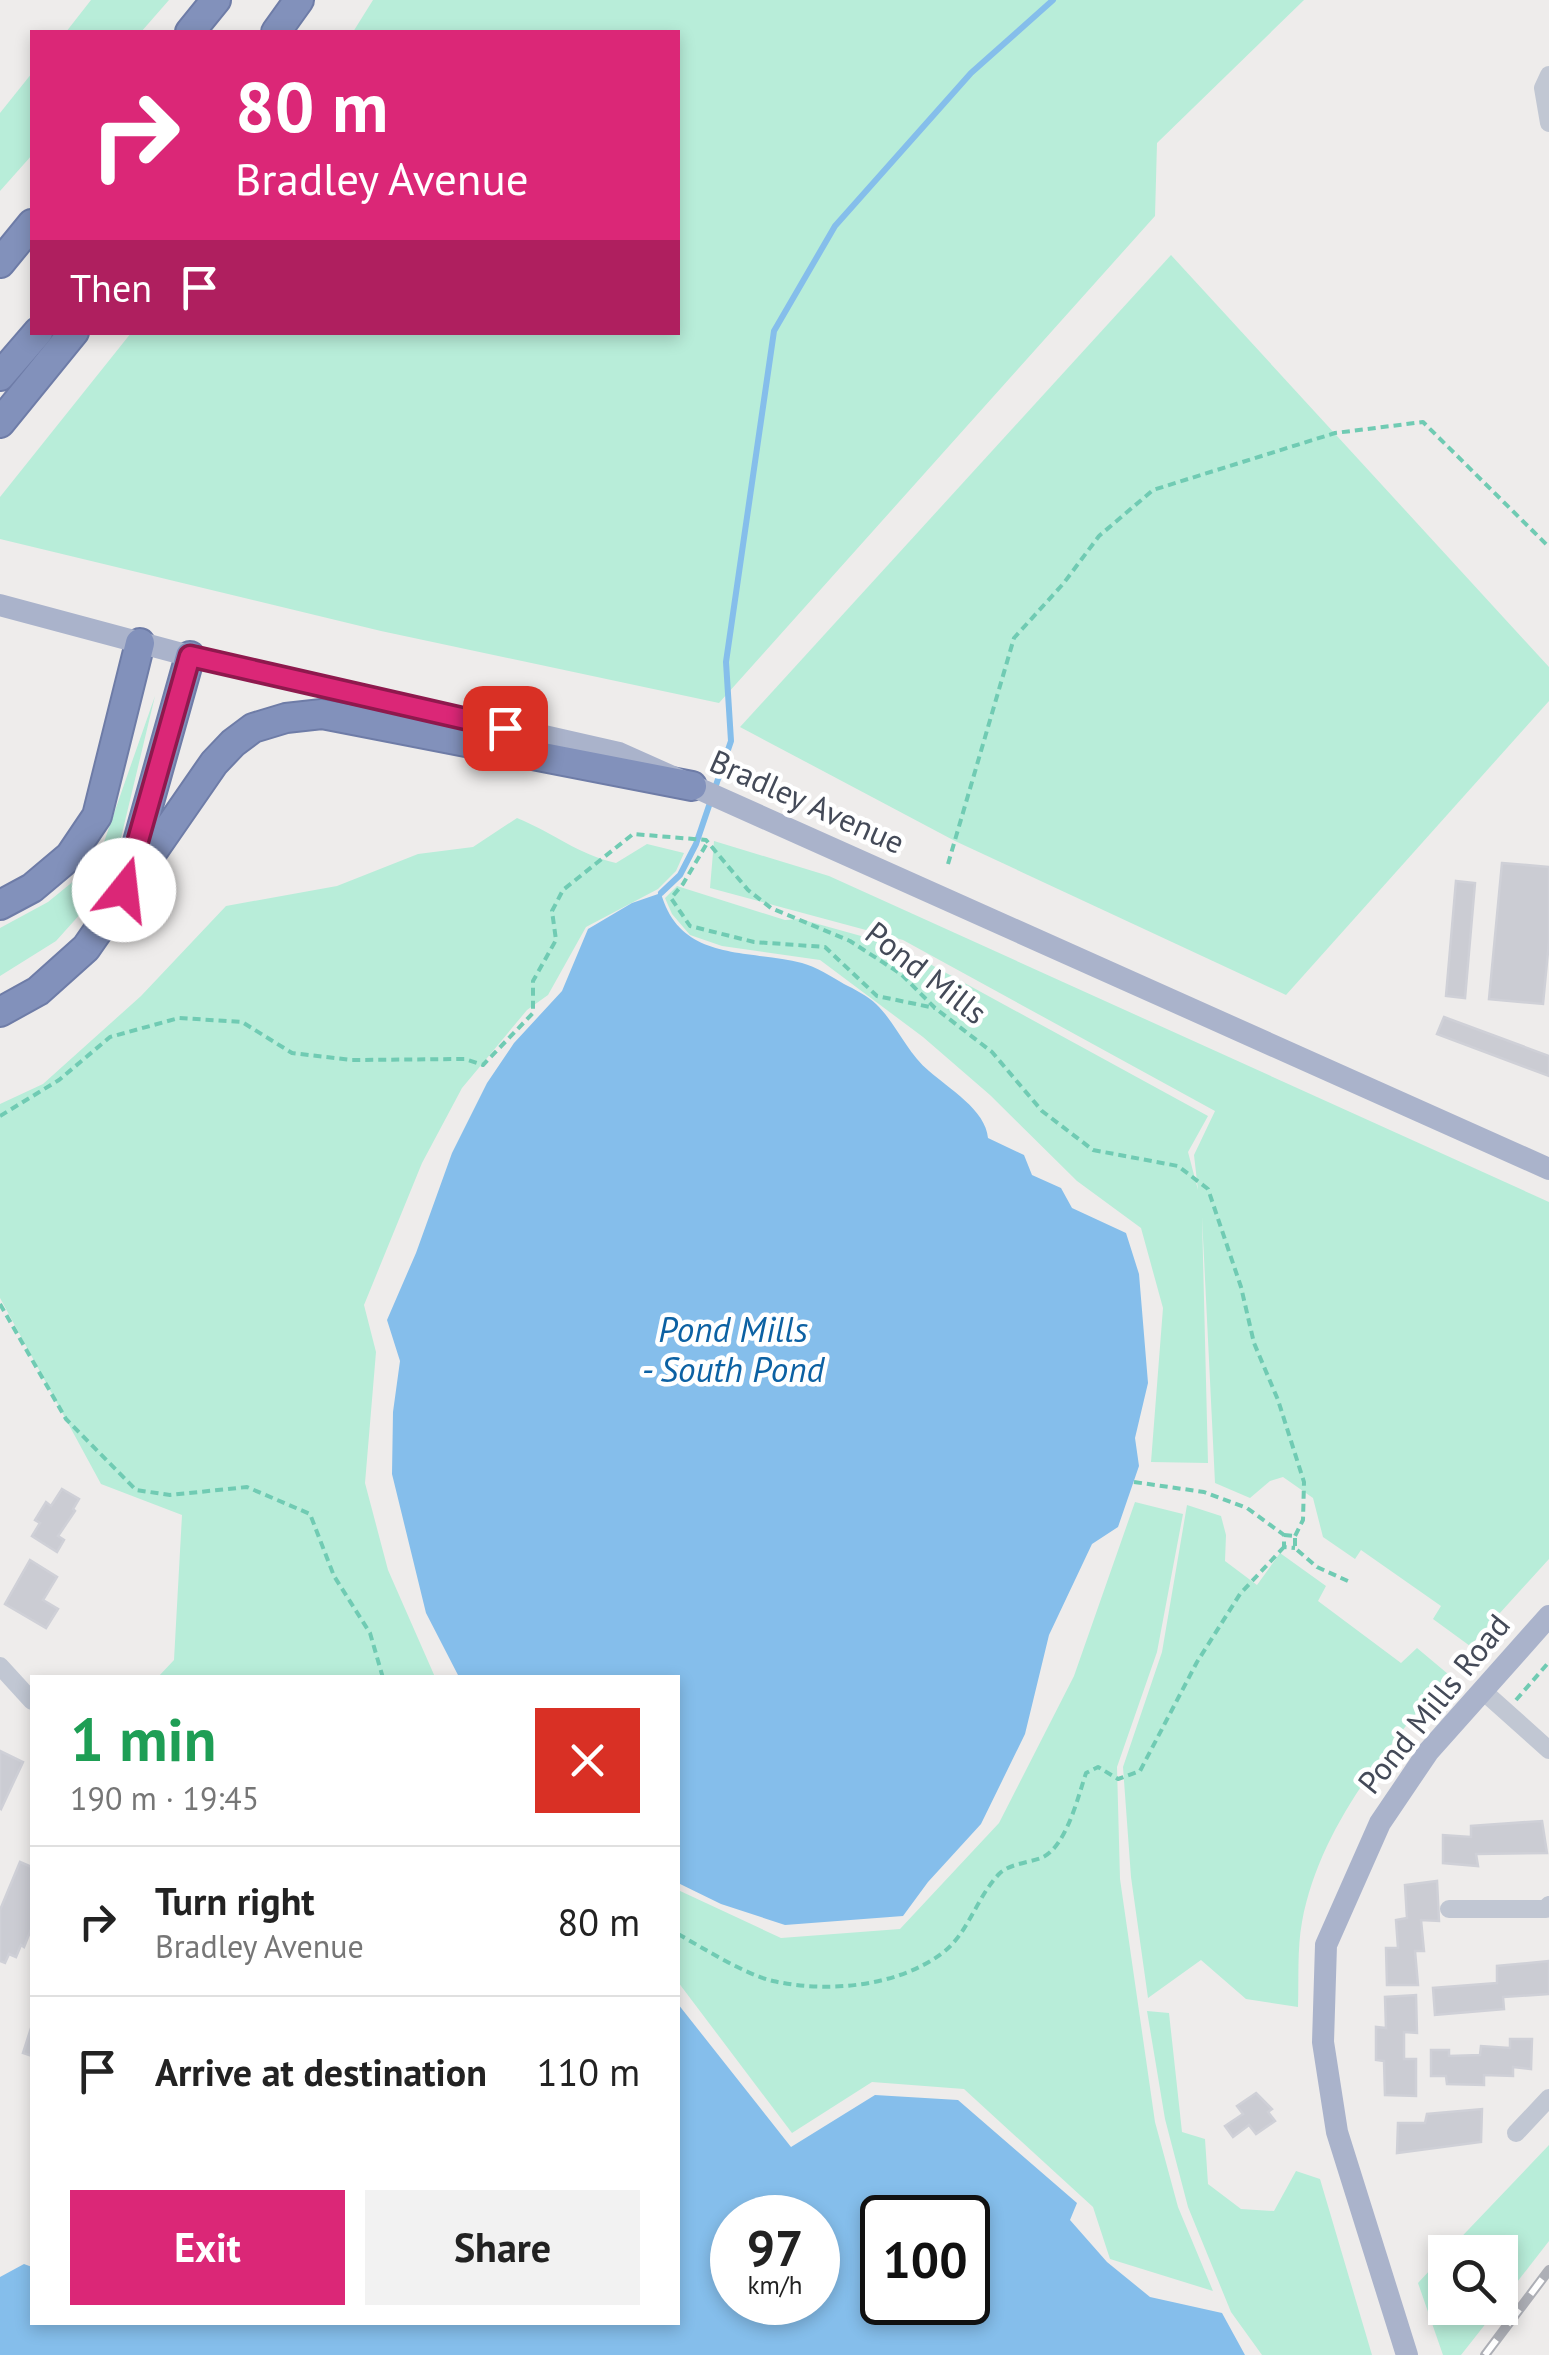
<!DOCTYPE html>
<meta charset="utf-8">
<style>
body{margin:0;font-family:"PT Sans",sans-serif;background:#f2f2f2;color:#222;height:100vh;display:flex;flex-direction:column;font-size:38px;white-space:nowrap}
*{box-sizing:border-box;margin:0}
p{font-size:32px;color:#767676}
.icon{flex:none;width:55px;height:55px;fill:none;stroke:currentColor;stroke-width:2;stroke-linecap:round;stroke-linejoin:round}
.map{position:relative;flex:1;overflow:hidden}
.drawer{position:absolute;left:30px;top:1675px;width:650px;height:650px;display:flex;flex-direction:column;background:#fff;border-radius:0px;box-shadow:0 5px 15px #0003}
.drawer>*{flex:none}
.banner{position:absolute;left:30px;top:30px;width:650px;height:305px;border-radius:0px;box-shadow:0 5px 15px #0003;background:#db2777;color:#fff;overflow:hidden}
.buttons{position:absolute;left:1428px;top:2235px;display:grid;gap:20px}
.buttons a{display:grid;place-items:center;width:90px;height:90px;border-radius:0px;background:#fff;box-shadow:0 5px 15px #0003;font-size:50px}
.speed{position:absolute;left:710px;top:2195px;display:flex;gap:20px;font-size:50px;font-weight:700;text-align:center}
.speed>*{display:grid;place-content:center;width:130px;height:130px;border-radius:50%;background:#fff;box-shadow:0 5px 15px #0003;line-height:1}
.speed small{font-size:25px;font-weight:400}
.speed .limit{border:5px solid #111;border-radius:15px;background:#fff;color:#111}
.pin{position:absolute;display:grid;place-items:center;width:85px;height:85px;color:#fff;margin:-42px;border-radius:20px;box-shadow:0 5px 15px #0006}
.me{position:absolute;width:110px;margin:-55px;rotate:16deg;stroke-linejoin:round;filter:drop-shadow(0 0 8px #0008)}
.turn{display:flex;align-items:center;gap:35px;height:210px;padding:0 40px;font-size:45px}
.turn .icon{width:130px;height:130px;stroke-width:2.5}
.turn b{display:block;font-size:70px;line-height:85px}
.then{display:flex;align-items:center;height:95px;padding:0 40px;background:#0003;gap:20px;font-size:38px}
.round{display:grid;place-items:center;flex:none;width:105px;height:105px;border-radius:0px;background:#f2f2f2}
.overview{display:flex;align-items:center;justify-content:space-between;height:170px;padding:0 40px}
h1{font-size:60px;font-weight:700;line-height:75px;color:#1e9e55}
.cta{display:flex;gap:20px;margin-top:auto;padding:20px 40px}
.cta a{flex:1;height:115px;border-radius:0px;background:#db2777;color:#fff;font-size:40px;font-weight:700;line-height:115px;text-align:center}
.cta a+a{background:#f2f2f2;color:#222}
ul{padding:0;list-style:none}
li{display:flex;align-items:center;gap:30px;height:150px;padding:0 40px;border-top:2px solid #e0e0e0}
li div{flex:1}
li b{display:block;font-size:38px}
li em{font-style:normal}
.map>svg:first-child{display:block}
</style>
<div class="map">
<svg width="1549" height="2355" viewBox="0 0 1549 2355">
<rect width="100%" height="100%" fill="#eeeceb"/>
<g fill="#b8edd9">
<polygon points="91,0 169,0 141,32 66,32"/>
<polygon points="373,0 1304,0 1157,143 1155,216 719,703 381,631 0,539 0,497 131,333 678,332 678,32 353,32"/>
<polygon points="32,73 32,155 0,191 0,113"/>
<polygon points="1171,255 1549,667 1549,701 1286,995 955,841 740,727"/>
<polygon points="155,696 114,867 91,902 56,941 0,976 0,928 48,902 97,862"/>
<path d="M517 818C552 832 579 855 616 863L647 844 684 853 676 871 658 889 586 927 548 995 527 1010 462 1088 422 1163 364 1305 376 1352 365 1483 388 1570 435 1677H158L174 1660 182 1515 101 1484 0 1298V1104L43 1084 141 996 226 906 337 886 418 854 473 847Z"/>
<polygon points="714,841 829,876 1549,1202 1549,1559 1470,1646 1433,1619 1441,1606 1361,1550 1355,1559 1323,1537 1313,1498 1283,1477 1270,1481 1250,1498 1215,1483 1202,1217 1208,1463 1151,1462 1163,1308 1141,1228 1077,1181 990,1095 923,1037 820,960 722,946 690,935 672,914 665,898 677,886 785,920 800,919 897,946 1208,1116 1188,1152 1198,1190 1194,1155 1215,1111 903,940 710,888"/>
<polygon points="1135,1502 1183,1514 1157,1652 1117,1767 1120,1879 1155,2122 1178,2207 1213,2291 1110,2259 1093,2207 964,2089 872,2082 792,2133 678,1982 678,1890 781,1938 900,1929 999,1823 1074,1676"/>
<path d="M1187 1505 1221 1516 1226 1535 1225 1561 1257 1585 1280 1553 1326 1586 1318 1601 1401 1663 1417 1648 1448 1674C1388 1748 1320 1825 1302 1922 1297 1949 1299 1979 1298 2007L1246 1999 1201 1960 1148 1998 1131 1877 1123 1767 1162 1652Z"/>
<polygon points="1147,2011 1169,2013 1182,2132 1205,2139 1208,2184 1241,2209 1274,2211 1296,2171 1320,2179 1372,2355 1262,2355 1231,2312 1188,2207 1165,2119"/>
<polygon points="1549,2145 1549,2241 1500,2304 1500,2252 1447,2252"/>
<polygon points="1445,2254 1445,2308 1498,2308 1461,2355 1443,2355 1418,2283"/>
</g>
<g fill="#85beeb" fill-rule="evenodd">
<path d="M661 893C680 962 747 949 802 963 816 967 831 976 844 984 854 989 868 996 876 1004 896 1023 907 1053 929 1071 948 1088 986 1110 988 1138L1024 1155 1032 1175 1061 1188 1072 1208 1126 1233 1139 1274 1148 1383 1135 1438 1139 1466 1118 1527 1092 1544 1049 1635 1025 1734 981 1824 928 1882 903 1916 785 1925 721 1904 678 1883V1678L459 1677 426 1613 392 1474 393 1412 400 1361 387 1320 416 1253 452 1153 487 1083 514 1043 562 991 588 929 632 903Z"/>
<path d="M678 2004 791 2147 875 2095 958 2100 1077 2203 1070 2220 1107 2262 1150 2297 1222 2313 1245 2355H0V2277L24 2264 32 2267V2322H678ZM732 2218H818V2302H732ZM882 2218H968V2302H882Z"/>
</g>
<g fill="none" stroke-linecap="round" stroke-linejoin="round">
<polyline stroke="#85beeb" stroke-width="6" points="661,893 680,875 696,844 731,741 726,662 774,331 835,226 971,73 1053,0"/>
</g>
<g fill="#cbccd3" stroke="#cfd0d7" stroke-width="2.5">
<polygon points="1502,863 1549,867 1549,941 1543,1004 1489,999"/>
<polygon points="1456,881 1475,883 1465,998 1446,996"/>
<polygon points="1444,1017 1549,1056 1549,1076 1437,1034"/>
<polygon points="62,1489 79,1499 73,1509 75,1511 58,1536 64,1540 57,1552 32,1536 40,1523 35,1520 46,1502 51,1506"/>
<polygon points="30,1560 57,1577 43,1600 58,1609 46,1628 5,1604"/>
<polygon points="0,1751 23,1762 1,1809 0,1808"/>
<polygon points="1542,1821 1547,1853 1476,1854 1478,1866 1443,1863 1443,1835 1471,1837 1471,1826"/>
<polygon points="20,1862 32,1867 32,1927 24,1947 21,1945 16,1957 9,1954 5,1963 0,1961 0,1910"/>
<polygon points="1437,1881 1439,1921 1421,1920 1424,1951 1415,1951 1418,1985 1387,1985 1386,1948 1398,1948 1396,1920 1407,1918 1405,1885"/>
<polygon points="1549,1961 1549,1994 1503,1997 1504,2009 1435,2015 1433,1988 1497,1983 1497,1966"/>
<polygon points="1416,1995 1417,2033 1404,2032 1404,2059 1416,2059 1416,2096 1385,2095 1384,2061 1376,2060 1376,2027 1386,2028 1385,1997"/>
<polygon points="32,2025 32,2056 23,2053"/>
<polygon points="1510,2039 1532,2039 1531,2069 1513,2067 1513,2076 1484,2075 1484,2085 1447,2084 1446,2076 1431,2076 1431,2050 1449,2050 1449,2056 1480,2055 1481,2046 1510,2048"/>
<polygon points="1256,2093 1272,2109 1268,2112 1275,2121 1256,2134 1249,2125 1233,2137 1225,2126 1243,2114 1237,2106"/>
<polygon points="1482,2109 1481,2142 1397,2153 1398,2123 1425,2123 1427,2114"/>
</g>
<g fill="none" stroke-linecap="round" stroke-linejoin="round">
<defs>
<g id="highway">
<polyline points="190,32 216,0"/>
<polyline points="276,32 299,0"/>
<polyline points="0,263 32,224"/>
<polyline points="0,376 38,332"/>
<polyline points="0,423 74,332"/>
<polyline points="130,870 190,656"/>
<polyline points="0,905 32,888 70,856 97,816 140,643"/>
<polyline points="0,1012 38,991 86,948 214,763 233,743 253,728 286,718 322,714 692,786"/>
</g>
</defs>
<use href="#highway" stroke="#6e7ca7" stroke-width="32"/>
<g stroke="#70cbb3" stroke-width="4" stroke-dasharray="8 5" stroke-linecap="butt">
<polyline points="706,845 683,884 671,898 690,926 754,942 825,947 877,996 935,1008"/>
<polyline points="948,864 1014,638 1063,584 1099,536 1153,490 1335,433 1423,422 1549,547"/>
<polyline points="0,1116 59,1080 110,1037 179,1018 242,1022 292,1053 352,1060 465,1059 483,1065 533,1013 533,981 556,940 552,911 563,890 633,834 706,840 748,890 771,908 850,941 901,974 935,1008 992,1052 1042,1111 1093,1150 1178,1166 1208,1189 1241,1287 1254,1343 1278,1400 1304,1482 1303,1520 1295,1536"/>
<polyline points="0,1304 66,1419 136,1490 170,1495 247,1487 310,1514 334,1576 370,1633 383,1678"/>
<polyline points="1134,1482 1204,1492 1247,1508 1284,1535 1284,1547 1295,1548"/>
<polyline points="1284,1535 1295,1536 1295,1548 1317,1567 1350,1582"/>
<polyline points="1516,1700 1549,1662"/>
<path d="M678 1934C703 1948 746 1975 773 1981 826 1993 896 1987 941 1954 968 1935 976 1898 999 1874 1009 1864 1027 1863 1041 1858 1066 1848 1078 1797 1086 1773L1098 1767 1118 1779 1140 1771 1197 1662 1240 1594 1284 1547"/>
</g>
<g stroke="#c1c7d3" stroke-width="18">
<polyline points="1549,75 1543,88 1549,123"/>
<polyline points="0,1666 32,1701"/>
<polyline points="1483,1691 1549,1750"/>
<polyline points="1449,1909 1546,1909 1549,1905"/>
<polyline points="1516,2133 1549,2098"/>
</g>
<g stroke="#aab3cb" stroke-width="22">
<polyline points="0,605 190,656 619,753 1549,1169"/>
<polyline points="1407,2355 1337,2132 1323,2042 1326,1945 1380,1823 1428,1752 1549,1616"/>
</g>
<use href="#highway" stroke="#8291bb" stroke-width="28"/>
<defs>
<polyline id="rail" points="1485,2355 1549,2270"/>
</defs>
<use href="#rail" stroke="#adafb6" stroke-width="10"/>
<use href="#rail" stroke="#fff" stroke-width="6" stroke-dasharray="19" stroke-linecap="butt"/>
</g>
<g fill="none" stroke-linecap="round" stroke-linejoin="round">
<defs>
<polyline id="route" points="124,890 190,656 505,728"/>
</defs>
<use href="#route" stroke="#8e194d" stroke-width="25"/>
<use href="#route" stroke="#db2777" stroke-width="18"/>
</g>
<g text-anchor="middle" stroke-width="9" stroke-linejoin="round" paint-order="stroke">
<g font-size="32" fill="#444a58" stroke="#fff">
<text transform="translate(807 802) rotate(24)" y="11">Bradley Avenue</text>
<text transform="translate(926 973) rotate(38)" y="11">Pond Mills</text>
<text transform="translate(1434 1704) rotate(-51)" y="11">Pond Mills Road</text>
</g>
<g font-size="35" font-style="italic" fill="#0c61a3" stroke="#fff">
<text x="733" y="1342">Pond Mills<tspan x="733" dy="40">- South Pond</tspan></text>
</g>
</g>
</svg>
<div class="buttons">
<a><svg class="icon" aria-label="search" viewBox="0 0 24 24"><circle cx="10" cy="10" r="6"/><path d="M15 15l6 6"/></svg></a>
</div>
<div class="speed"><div>97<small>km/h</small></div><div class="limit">100</div></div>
<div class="pin" style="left:505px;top:728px;background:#d93025"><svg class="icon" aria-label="arrive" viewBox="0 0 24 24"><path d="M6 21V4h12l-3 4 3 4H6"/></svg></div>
<svg class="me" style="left:124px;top:890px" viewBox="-20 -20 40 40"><circle r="19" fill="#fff"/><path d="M0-13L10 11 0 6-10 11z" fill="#db2777"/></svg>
<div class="banner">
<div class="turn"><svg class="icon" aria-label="right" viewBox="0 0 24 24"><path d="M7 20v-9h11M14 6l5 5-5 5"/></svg><div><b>80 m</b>Bradley Avenue</div></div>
<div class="then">Then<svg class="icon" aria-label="arrive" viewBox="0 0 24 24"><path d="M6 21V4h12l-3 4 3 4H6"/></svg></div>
</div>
<section class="drawer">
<div class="overview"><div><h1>1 min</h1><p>190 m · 19:45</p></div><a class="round" style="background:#d93025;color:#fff"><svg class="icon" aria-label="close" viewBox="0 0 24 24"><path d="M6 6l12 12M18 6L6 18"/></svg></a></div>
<ul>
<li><svg class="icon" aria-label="right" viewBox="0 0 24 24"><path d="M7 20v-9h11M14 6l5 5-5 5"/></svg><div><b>Turn right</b><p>Bradley Avenue</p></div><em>80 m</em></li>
<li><svg class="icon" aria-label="arrive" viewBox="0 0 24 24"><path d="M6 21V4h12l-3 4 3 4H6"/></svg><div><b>Arrive at destination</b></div><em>110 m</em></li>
</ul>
<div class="cta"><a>Exit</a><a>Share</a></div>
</section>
</div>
